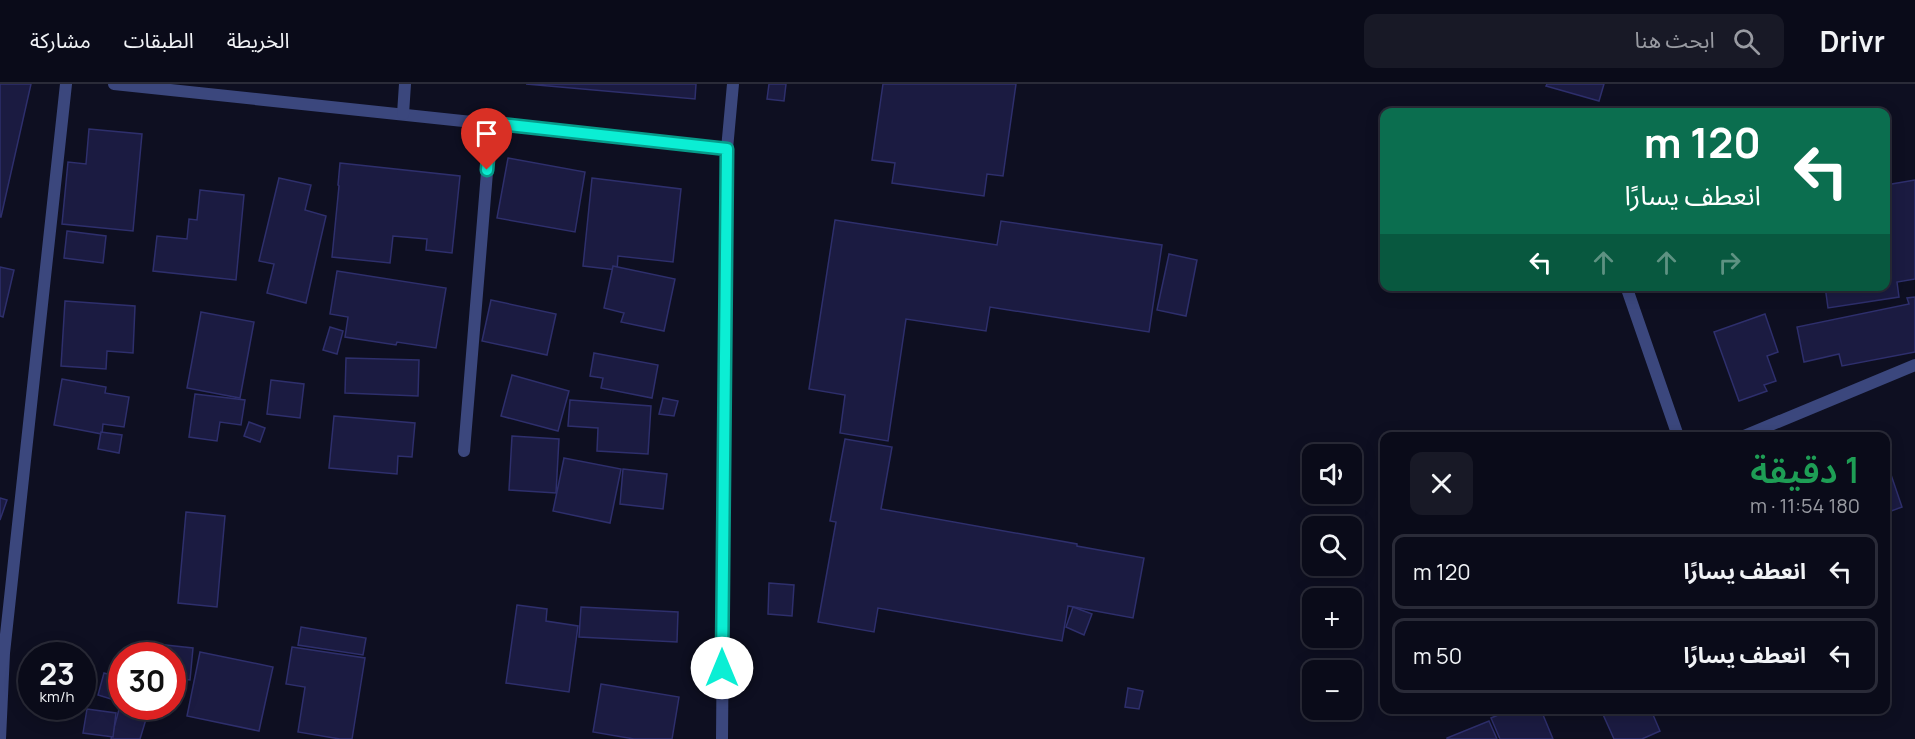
<!DOCTYPE html>
<html lang="ar">
<meta charset="utf-8">
<style>
body{margin:0;font-family:Manrope,"Noto Sans Arabic",sans-serif;background:#181926;color:#f1f3f6;direction:rtl;height:100vh;display:flex;flex-direction:column;font-size:22px;white-space:nowrap}
*{box-sizing:border-box;margin:0}
p{font-size:20px;color:#999ba2}
.icon{flex:none;width:33px;height:33px;fill:none;stroke:currentColor;stroke-width:2;stroke-linecap:round;stroke-linejoin:round}
.map{position:relative;flex:1;overflow:hidden;direction:ltr}
.panel{position:absolute;left:1380px;top:348px;width:510px;height:282px;display:flex;flex-direction:column;background:#0a0b19;border-radius:12px;box-shadow:0 3px 15px #0003,0 0 0 2px #2a2b38;direction:rtl}
.panel>*{flex:none}
.top-card{position:absolute;left:1380px;top:24px;width:510px;height:183px;border-radius:12px;box-shadow:0 3px 15px #0003,0 0 0 2px #2a2b38;direction:rtl;background:#0b6e4f;color:#fff;overflow:hidden}
.controls{position:absolute;left:1302px;top:360px;display:grid;gap:12px}
.controls a{display:grid;place-items:center;width:60px;height:60px;border-radius:12px;background:#0a0b19;box-shadow:0 3px 15px #0003,0 0 0 2px #2a2b38;font-size:30px}
.speed{position:absolute;left:18px;top:558px;display:flex;gap:12px;font-size:30px;font-weight:700;text-align:center}
.speed>*{display:grid;place-content:center;width:78px;height:78px;border-radius:50%;background:#0a0b19;box-shadow:0 3px 15px #0003,0 0 0 2px #2a2b38;line-height:1}
.speed small{font-size:15px;font-weight:400}
.speed .limit{border:9px solid #d22;background:#fff;color:#111}
.pin{position:absolute;display:grid;place-items:center;width:51px;height:51px;color:#fff;margin:-62px -26px;border-radius:50% 50% 50% 0;rotate:-45deg;box-shadow:0 0 6px #0007}
.pin .icon{rotate:45deg}
.me{position:absolute;width:66px;margin:-33px;rotate:0deg;stroke-linejoin:round;filter:drop-shadow(0 0 4px #0008)}
.turn{display:flex;align-items:center;gap:21px;height:126px;padding:0 30px;font-size:27px}
.turn .icon{width:78px;height:78px;stroke-width:2.5}
.turn b{display:block;font-size:42px;line-height:51px}
.lanes{display:flex;align-items:center;height:57px;padding:0 30px;background:#0003;justify-content:center;gap:30px;direction:ltr}
.lanes .off{opacity:.35}
.round{display:grid;place-items:center;flex:none;width:63px;height:63px;border-radius:12px;background:#181926}
.summary{display:flex;align-items:center;justify-content:space-between;height:102px;padding:0 30px}
h1{font-size:36px;font-weight:600;line-height:45px;color:#1e9e55}
ul{padding:0;list-style:none}
li{display:flex;align-items:center;gap:18px;height:75px;margin:0 12px 9px;padding:0 18px;border:3px solid #2a2b38;border-radius:12px}
li div{flex:1}
li b{display:block;font-size:22px}
li em{font-style:normal}
header{display:flex;align-items:center;gap:36px;box-sizing:border-box;height:84px;padding:0 30px;background:#0a0b19;border-bottom:2px solid #2a2b38}
header strong{font-size:28px}
nav{display:flex;gap:33px;margin-inline-start:auto;font-size:21px}
.search{width:420px;height:54px;background:#181926;display:flex;align-items:center;gap:15px;box-sizing:border-box;padding:0 21px;border-radius:12px;color:#999ba2;font-size:22px}
.map>svg:first-child{display:block}
</style>
<header>
<strong>Drivr</strong>
<div class="search"><svg class="icon" aria-label="search" viewBox="0 0 24 24"><circle cx="10" cy="10" r="6"/><path d="M15 15l6 6"/></svg>ابحث هنا</div>
<nav><a>الخريطة</a><a>الطبقات</a><a>مشاركة</a></nav>
</header>
<div class="map">
<svg width="1915" height="655" viewBox="0 0 1915 655">
<rect width="100%" height="100%" fill="#0e0f21"/>
<g fill="#1b1b41" stroke="#2e2f6c" stroke-width="1.5">
<polygon points="0,0 31,0 1,133 0,133"/>
<polygon points="526,0 696,0 695,15"/>
<polygon points="769,0 786,0 784,17 767,15"/>
<polygon points="883,0 1016,0 1003,92 987,90 984,112 892,99 895,79 872,76"/>
<polygon points="1547,0 1604,0 1599,17 1546,2"/>
<polygon points="89,45 142,50 133,147 62,140 68,78 86,80"/>
<polygon points="508,74 585,88 575,148 497,134"/>
<polygon points="340,79 460,92 452,169 426,166 427,155 393,152 390,179 332,173 339,102 338,101"/>
<polygon points="279,94 311,101 305,126 326,132 306,219 267,209 274,180 259,177"/>
<polygon points="592,94 681,105 673,178 618,172 617,186 583,182"/>
<polygon points="1915,96 1915,195 1897,198 1899,213 1828,224 1825,202 1886,202 1886,101"/>
<polygon points="200,106 244,111 236,196 153,187 157,152 187,155 189,135 197,136"/>
<polygon points="835,136 997,161 1001,137 1162,161 1149,248 990,223 986,247 906,235 888,357 840,349 845,311 809,305"/>
<polygon points="67,147 106,152 103,179 64,174"/>
<polygon points="1169,170 1197,176 1186,232 1157,226"/>
<polygon points="613,182 675,195 664,247 621,238 624,229 604,224"/>
<polygon points="0,183 14,186 3,233 0,232"/>
<polygon points="337,187 446,204 436,264 397,258 396,261 345,253 348,233 330,230"/>
<polygon points="1915,213 1915,268 1842,282 1839,270 1804,278 1797,243 1909,220 1907,214"/>
<polygon points="491,216 556,230 547,271 482,257"/>
<polygon points="65,217 135,222 133,269 107,267 106,285 61,282"/>
<polygon points="201,228 254,238 240,314 187,304"/>
<polygon points="1765,230 1778,268 1767,272 1776,297 1764,301 1767,307 1739,317 1714,248"/>
<polygon points="330,243 343,247 337,270 323,266"/>
<polygon points="594,269 658,281 652,314 601,304 603,294 590,292"/>
<polygon points="346,274 419,276 418,312 345,309"/>
<polygon points="512,291 569,307 558,347 501,332"/>
<polygon points="62,295 106,303 105,309 129,313 124,343 103,340 102,350 54,341"/>
<polygon points="271,296 304,300 300,334 267,330"/>
<polygon points="195,310 245,316 241,341 220,338 217,357 189,353"/>
<polygon points="663,314 678,317 674,332 659,330"/>
<polygon points="570,316 651,322 648,370 597,367 598,344 568,342"/>
<polygon points="334,332 415,339 412,373 398,372 397,390 329,384"/>
<polygon points="249,338 265,344 260,358 244,352"/>
<polygon points="101,348 122,351 119,369 98,365"/>
<polygon points="512,352 559,355 556,409 509,406"/>
<polygon points="845,355 892,363 881,425 1077,460 1077,462 1144,474 1133,534 1068,522 1062,557 878,524 874,548 818,538 836,438 830,437"/>
<polygon points="564,374 621,385 610,439 553,427"/>
<polygon points="1886,376 1902,423 1886,429"/>
<polygon points="623,385 667,390 663,425 620,420"/>
<polygon points="0,414 7,416 0,436"/>
<polygon points="186,428 225,432 217,523 178,519"/>
<polygon points="769,499 794,501 792,532 768,530"/>
<polygon points="517,521 547,525 546,537 578,542 569,608 506,599"/>
<polygon points="581,523 678,528 677,558 579,553"/>
<polygon points="1073,523 1092,530 1084,551 1066,543"/>
<polygon points="301,543 366,554 363,571 298,561"/>
<polygon points="156,560 193,564 190,596 172,594 172,572 155,572"/>
<polygon points="292,563 365,574 352,655 340,655 298,648 305,603 286,600"/>
<polygon points="200,568 273,583 259,647 187,632"/>
<polygon points="104,589 122,594 122,622 150,622 140,655 111,655 121,618 98,611"/>
<polygon points="601,600 679,613 672,655 634,655 593,648"/>
<polygon points="1128,604 1143,607 1139,625 1125,623"/>
<polygon points="87,625 116,629 113,653 83,649"/>
<polygon points="1510,626 1541,626 1553,655 1500,655 1491,634"/>
<polygon points="1601,626 1651,626 1660,647 1642,655 1614,655"/>
<polygon points="1489,637 1497,655 1447,655 1447,654"/>
</g>
<g fill="none" stroke-linecap="round" stroke-linejoin="round">
<g stroke="#3b477d" stroke-width="12">
<polyline points="114,0 727,65 722,655"/>
<polyline points="403,30 405,0"/>
<polyline points="727,65 733,0"/>
<polyline points="1626,202 1678,352"/>
<polyline points="1744,352 1915,281"/>
<polyline points="464,367 491,40"/>
<polyline points="0,655 4,569 66,0"/>
</g>
</g>
<g fill="none" stroke-linecap="round" stroke-linejoin="round">
<defs>
<polyline id="route" points="487,86 491,39 727,65 722,584"/>
</defs>
<use href="#route" stroke="#079b8a" stroke-width="15"/>
<use href="#route" stroke="#0beed4" stroke-width="10"/>
</g>
</svg>
<div class="controls">
<a><svg class="icon" aria-label="sound" viewBox="0 0 24 24"><path d="M4 9h4l5-4v14l-5-4H4zM17 9q2 3 0 6"/></svg></a>
<a><svg class="icon" aria-label="search" viewBox="0 0 24 24"><circle cx="10" cy="10" r="6"/><path d="M15 15l6 6"/></svg></a>
<a>+</a>
<a>−</a>
</div>
<div class="speed"><div>23<small>km/h</small></div><div class="limit">30</div></div>
<div class="pin" style="left:487px;top:86px;background:#d93025"><svg class="icon" aria-label="arrive" viewBox="0 0 24 24"><path d="M6 21V4h12l-3 4 3 4H6"/></svg></div>
<svg class="me" style="left:722px;top:584px" viewBox="-20 -20 40 40"><circle r="19" fill="#fff"/><path d="M0-13L10 11 0 6-10 11z" fill="#0beed4"/></svg>
<div class="top-card">
<div class="turn"><svg class="icon" aria-label="left" viewBox="0 0 24 24"><path d="M17 20v-9H6M10 6l-5 5 5 5"/></svg><div><b>120 m</b>انعطف يسارًا</div></div>
<div class="lanes"><svg class="icon" aria-label="left" viewBox="0 0 24 24"><path d="M17 20v-9H6M10 6l-5 5 5 5"/></svg><svg class="icon off" aria-label="ahead" viewBox="0 0 24 24"><path d="M12 20V5M6 11l6-6 6 6"/></svg><svg class="icon off" aria-label="ahead" viewBox="0 0 24 24"><path d="M12 20V5M6 11l6-6 6 6"/></svg><svg class="icon off" aria-label="right" viewBox="0 0 24 24"><path d="M7 20v-9h11M14 6l5 5-5 5"/></svg></div>
</div>
<section class="panel">
<div class="summary"><div><h1>1 دقيقة</h1><p>180 m · 11:54</p></div><a class="round"><svg class="icon" aria-label="close" viewBox="0 0 24 24"><path d="M6 6l12 12M18 6L6 18"/></svg></a></div>
<ul>
<li><svg class="icon" aria-label="left" viewBox="0 0 24 24"><path d="M17 20v-9H6M10 6l-5 5 5 5"/></svg><div><b>انعطف يسارًا</b></div><em>120 m</em></li>
<li><svg class="icon" aria-label="left" viewBox="0 0 24 24"><path d="M17 20v-9H6M10 6l-5 5 5 5"/></svg><div><b>انعطف يسارًا</b></div><em>50 m</em></li>
</ul>
</section>
</div>
